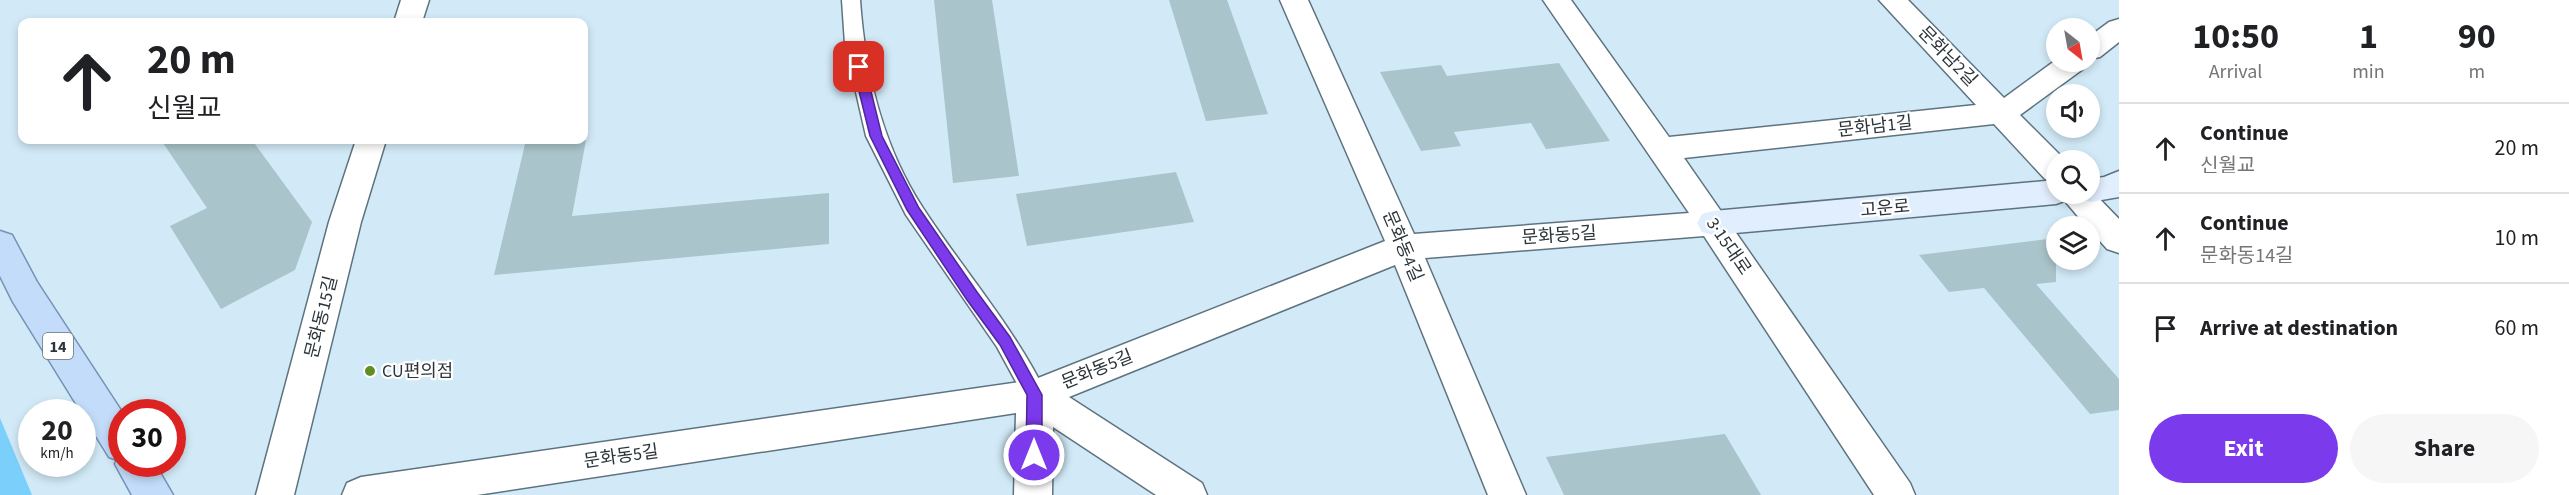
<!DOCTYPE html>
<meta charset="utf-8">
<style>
body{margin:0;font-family:"Source Sans 3","Noto Sans KR",sans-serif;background:#f6f6f6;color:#202124;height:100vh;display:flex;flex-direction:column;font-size:22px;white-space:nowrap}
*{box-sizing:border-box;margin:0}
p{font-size:20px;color:#757577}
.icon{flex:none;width:33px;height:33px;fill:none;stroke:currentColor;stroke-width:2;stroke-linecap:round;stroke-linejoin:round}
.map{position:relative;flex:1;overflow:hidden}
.side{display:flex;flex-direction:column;background:#fff;width:450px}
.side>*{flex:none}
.banner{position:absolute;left:18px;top:18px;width:570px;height:126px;border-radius:12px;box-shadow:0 3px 9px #0003;background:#fff;color:#202124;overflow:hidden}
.needle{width:39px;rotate:149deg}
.tools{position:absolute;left:2046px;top:18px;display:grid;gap:12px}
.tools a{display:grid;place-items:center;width:54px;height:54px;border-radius:50%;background:#fff;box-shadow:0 3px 9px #0003;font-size:30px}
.speed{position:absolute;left:18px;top:399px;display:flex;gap:12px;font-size:30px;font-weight:700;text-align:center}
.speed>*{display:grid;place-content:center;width:78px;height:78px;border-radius:50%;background:#fff;box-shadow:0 3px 9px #0003;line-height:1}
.speed small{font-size:15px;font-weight:400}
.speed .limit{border:9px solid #d22;background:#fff;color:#111}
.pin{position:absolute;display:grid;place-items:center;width:51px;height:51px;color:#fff;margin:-26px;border-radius:12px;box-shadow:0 3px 9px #0006}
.me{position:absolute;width:66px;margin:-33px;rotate:0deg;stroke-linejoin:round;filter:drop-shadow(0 0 4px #0008)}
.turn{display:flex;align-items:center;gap:21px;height:126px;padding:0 30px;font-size:27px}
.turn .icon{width:78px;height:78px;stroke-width:2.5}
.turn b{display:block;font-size:42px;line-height:51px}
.eta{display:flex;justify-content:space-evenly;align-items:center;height:102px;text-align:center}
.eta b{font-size:36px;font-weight:700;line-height:42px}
.cta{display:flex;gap:12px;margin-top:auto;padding:12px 30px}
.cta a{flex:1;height:69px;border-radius:36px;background:#7c3aed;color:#fff;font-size:24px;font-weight:700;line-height:69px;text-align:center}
.cta a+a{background:#f6f6f6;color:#202124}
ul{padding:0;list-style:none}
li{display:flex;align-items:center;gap:18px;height:90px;padding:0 30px;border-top:2px solid #e0e0e0}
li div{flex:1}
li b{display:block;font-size:22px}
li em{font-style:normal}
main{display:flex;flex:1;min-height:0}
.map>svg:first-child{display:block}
</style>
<main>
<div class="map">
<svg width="2119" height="495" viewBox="0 0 2119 495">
<rect width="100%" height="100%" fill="#d2eaf7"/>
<polygon fill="#7ad0fb" points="0,418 32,495 0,495"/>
<g fill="#a9c4ca">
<polygon points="934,0 992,0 1019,176 953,183"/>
<polygon points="1169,0 1227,0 1268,114 1206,121"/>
<polygon points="1559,63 1610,141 1546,149 1531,123 1454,132 1461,146 1421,151 1380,72 1441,65 1447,76"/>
<polygon points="161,140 252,140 312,222 295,270 221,309 170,226 207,208"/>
<polygon points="526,140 586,140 572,216 829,193 829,244 494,275"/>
<polygon points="1176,172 1194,222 1027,246 1016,194"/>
<polygon points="2056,238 2056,282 2036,284 2119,379 2119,410 2090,414 1984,288 1949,292 1919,255"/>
<polygon points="1725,434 1761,495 1564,495 1546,457"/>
</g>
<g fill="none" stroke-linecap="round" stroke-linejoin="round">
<defs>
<path id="lane" d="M842 0H860C865 72 883 147 923 208 964 271 1014 327 1047 395L1043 402 1035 405 1027 402 997 347 906 215 866 136 845 44Z"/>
<g id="street">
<polygon points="401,0 429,0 422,22 394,22"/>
<polygon points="1280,0 1308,0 1414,234 1689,213 1543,0 1571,0 1669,137 1976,105 1879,0 1908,0 2004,98 2056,60 2087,62 2083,69 2020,115 2065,160 2056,160 2056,182 2045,179 1994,124 1684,158 1910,483 1915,495 1874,495 1704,236 1425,258 1526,495 1488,495 1395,265 1069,397 1202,483 1207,495 1156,495 1053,427 1052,495 1014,495 1016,413 477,495 342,495 347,483 361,477 1033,380 1385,241"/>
<polygon points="2119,19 2119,42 2100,57 2090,59 2090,36 2109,22"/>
<polygon points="356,140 386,140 361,222 294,495 256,495 329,222"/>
<polygon points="2090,189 2119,219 2119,253 2107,249 2090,230 2090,226 2086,226 2059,194 2090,194"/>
</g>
<g id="secondary">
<polygon points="2119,171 2119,197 2090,202 2079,198 2076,194 2090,194 2090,179 2104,177"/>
<polygon points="2056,180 2056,194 2071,194 2067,200 2056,204 1713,235 1702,232 1697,223 1702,214 1713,211"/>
</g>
<polygon id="primary" points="0,231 12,235 37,282 122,412 122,464 155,464 173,495 132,495 115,464 117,460 109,457 13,302 0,276"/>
</defs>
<use href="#lane" stroke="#5e737f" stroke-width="3"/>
<use href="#street" stroke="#5e737f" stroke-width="3"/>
<use href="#secondary" stroke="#5e737f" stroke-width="3"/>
<use href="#primary" stroke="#7493b5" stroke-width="3"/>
<use href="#lane" fill="#fff" fill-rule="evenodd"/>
<use href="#street" fill="#fff" fill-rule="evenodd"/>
<use href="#secondary" fill="#e1eefd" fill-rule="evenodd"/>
<use href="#primary" fill="#c2dcfa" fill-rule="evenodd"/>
</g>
<polygon fill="#7c3aed" stroke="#51269a" stroke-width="1.5" points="859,63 865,67 882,136 919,208 977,292 1010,337 1042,395 1042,455 1039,460 1034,462 1028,460 1026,455 1027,395 1000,345 967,300 907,210 870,136 853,67"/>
<circle fill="#608e21" stroke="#fff" stroke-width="2" cx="370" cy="371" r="6"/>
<g text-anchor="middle" stroke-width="4.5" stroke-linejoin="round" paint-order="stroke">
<rect fill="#fff" stroke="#6b7275" stroke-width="1.5" x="43" y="333" width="30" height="26" rx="4.5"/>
<g font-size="16" font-weight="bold" fill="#2c353a">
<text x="58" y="352">14</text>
</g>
<g font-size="18" fill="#2c353a" stroke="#fff">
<text transform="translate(1948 56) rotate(46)" y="6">문화남2길</text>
<text transform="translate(1875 126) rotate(-6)" y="6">문화남1길</text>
<text transform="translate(1885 208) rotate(-5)" y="6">고운로</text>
<text transform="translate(1559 235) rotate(-4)" y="6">문화동5길</text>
<text transform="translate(1403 246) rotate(67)" y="6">문화동4길</text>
<text transform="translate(1729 246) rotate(56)" y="6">3·15대로</text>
<text transform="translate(321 317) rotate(-76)" y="6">문화동15길</text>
<text transform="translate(1097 369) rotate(-22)" y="6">문화동5길</text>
<text transform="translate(621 456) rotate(-8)" y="6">문화동5길</text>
</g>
<g font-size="18" fill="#2c353a" stroke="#fff" text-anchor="start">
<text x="382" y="377">CU편의점</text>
</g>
</g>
</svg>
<div class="tools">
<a><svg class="needle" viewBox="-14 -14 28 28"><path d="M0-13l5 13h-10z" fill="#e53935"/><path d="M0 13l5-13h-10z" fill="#757577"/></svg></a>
<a><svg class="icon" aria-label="sound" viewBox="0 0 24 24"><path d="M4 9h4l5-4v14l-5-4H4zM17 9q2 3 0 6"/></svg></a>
<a><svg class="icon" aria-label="search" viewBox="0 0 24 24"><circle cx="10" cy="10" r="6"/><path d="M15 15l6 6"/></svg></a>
<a><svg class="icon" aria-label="layers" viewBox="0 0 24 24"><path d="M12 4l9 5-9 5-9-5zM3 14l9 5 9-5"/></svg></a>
</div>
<div class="speed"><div>20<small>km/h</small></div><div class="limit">30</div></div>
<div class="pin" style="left:859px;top:67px;background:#d93025"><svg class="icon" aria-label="arrive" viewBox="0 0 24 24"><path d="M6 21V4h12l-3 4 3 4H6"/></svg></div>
<svg class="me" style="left:1034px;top:455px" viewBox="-20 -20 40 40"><circle r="17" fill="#7c3aed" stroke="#fff" stroke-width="3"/><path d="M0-11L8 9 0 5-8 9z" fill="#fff"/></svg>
<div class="banner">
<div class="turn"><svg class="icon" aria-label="ahead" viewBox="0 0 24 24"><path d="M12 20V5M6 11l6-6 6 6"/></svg><div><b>20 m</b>신월교</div></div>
</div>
</div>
<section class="side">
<div class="eta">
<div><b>10:50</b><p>Arrival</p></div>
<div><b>1</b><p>min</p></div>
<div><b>90</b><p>m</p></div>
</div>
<ul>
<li><svg class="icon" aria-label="ahead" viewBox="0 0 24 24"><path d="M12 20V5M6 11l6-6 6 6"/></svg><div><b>Continue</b><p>신월교</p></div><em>20 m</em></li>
<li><svg class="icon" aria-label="ahead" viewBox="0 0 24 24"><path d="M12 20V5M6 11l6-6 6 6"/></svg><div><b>Continue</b><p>문화동14길</p></div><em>10 m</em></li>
<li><svg class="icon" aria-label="arrive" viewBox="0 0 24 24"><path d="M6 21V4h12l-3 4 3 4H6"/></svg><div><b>Arrive at destination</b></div><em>60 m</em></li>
</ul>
<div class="cta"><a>Exit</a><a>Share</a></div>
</section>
</main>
